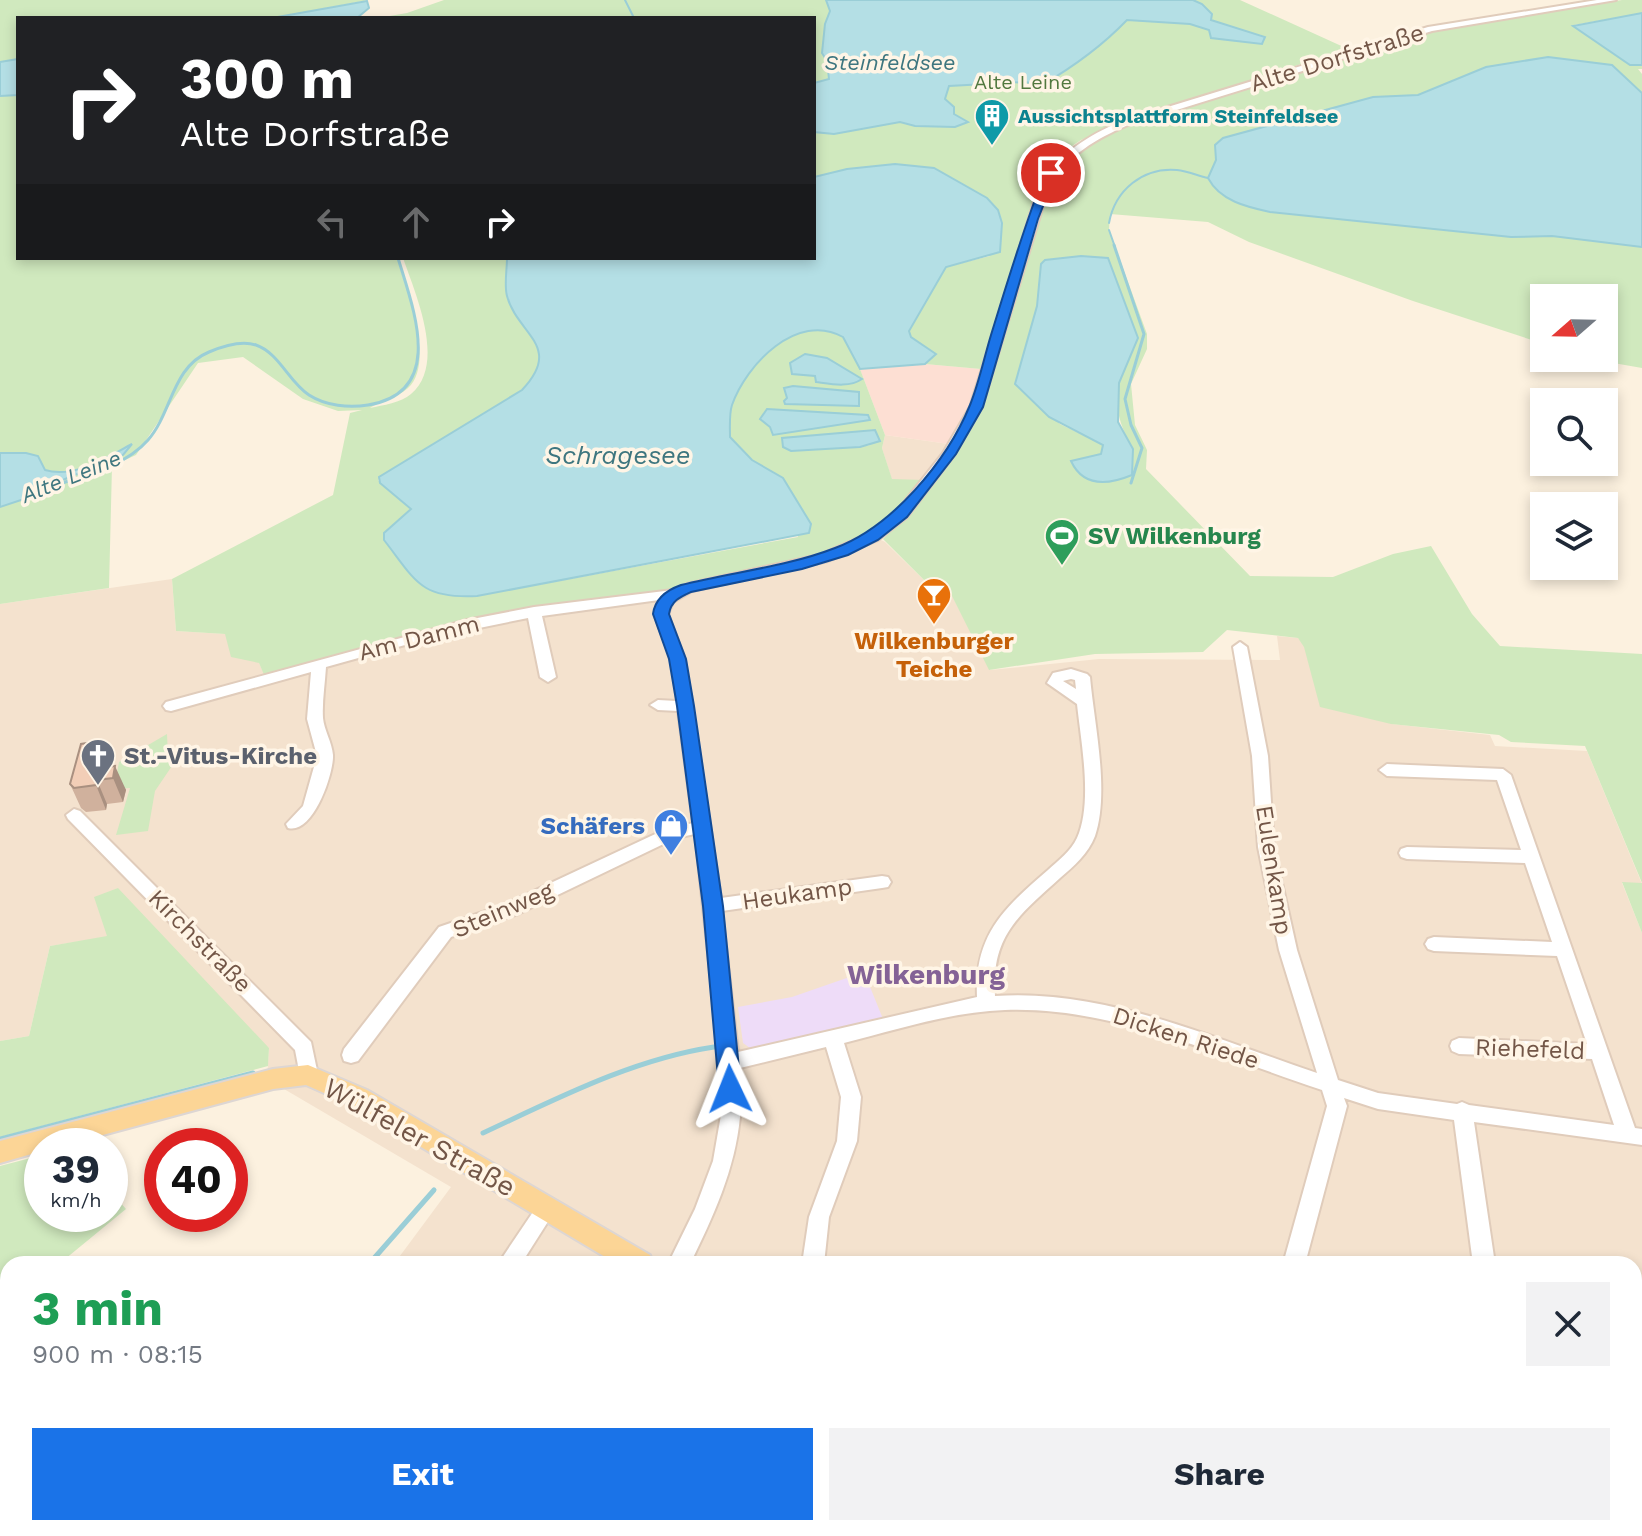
<!DOCTYPE html>
<meta charset="utf-8">
<style>
body{margin:0;font-family:"Work Sans",sans-serif;background:#f2f2f3;color:#1f2937;height:100vh;display:flex;flex-direction:column;font-size:30px;white-space:nowrap}
*{box-sizing:border-box;margin:0}
p{font-size:26px;color:#747a83}
.icon{flex:none;width:44px;height:44px;fill:none;stroke:currentColor;stroke-width:2;stroke-linecap:round;stroke-linejoin:round}
.map{position:relative;flex:1;overflow:hidden}
.panel{position:absolute;left:0px;top:1256px;width:1642px;height:280px;display:flex;flex-direction:column;background:#fff;border-radius:24px 24px 0 0;box-shadow:0 4px 12px #0003}
.panel>*{flex:none}
.hud{position:absolute;left:16px;top:16px;width:800px;height:244px;border-radius:0px;box-shadow:0 4px 12px #0003;background:#202124;color:#fff;overflow:hidden}
.needle{width:52px;rotate:250deg}
.buttons{position:absolute;left:1530px;top:284px;display:grid;gap:16px}
.buttons a{display:grid;place-items:center;width:88px;height:88px;border-radius:0px;background:#fff;box-shadow:0 4px 12px #0003;font-size:40px}
.speed{position:absolute;left:24px;top:1128px;display:flex;gap:16px;font-size:40px;font-weight:700;text-align:center}
.speed>*{display:grid;place-content:center;width:104px;height:104px;border-radius:50%;background:#fff;box-shadow:0 4px 12px #0003;line-height:1}
.speed small{font-size:20px;font-weight:400}
.speed .limit{border:12px solid #d22;background:#fff;color:#111}
.pin{position:absolute;display:grid;place-items:center;width:68px;height:68px;color:#fff;margin:-34px;border:4px solid #fff;border-radius:50%;box-shadow:0 2px 8px #0007}
.me{position:absolute;width:88px;margin:-44px;rotate:358deg;stroke-linejoin:round;filter:drop-shadow(0 0 6px #0008)}
.turn{display:flex;align-items:center;gap:28px;height:168px;padding:0 32px;font-size:36px}
.turn .icon{width:104px;height:104px;stroke-width:2.5}
.turn b{display:block;font-size:56px;line-height:68px}
.lanes{display:flex;align-items:center;height:76px;padding:0 32px;background:#0003;justify-content:center;gap:40px;direction:ltr}
.lanes .off{opacity:.35}
.round{display:grid;place-items:center;flex:none;width:84px;height:84px;border-radius:0px;background:#f2f2f3}
.head{display:flex;align-items:center;justify-content:space-between;height:136px;padding:0 32px}
h1{font-size:48px;font-weight:700;line-height:60px;color:#1e9e55}
.primary-button{display:flex;gap:16px;margin-top:auto;padding:16px 32px}
.primary-button a{flex:1;height:92px;border-radius:0px;background:#1a73e8;color:#fff;font-size:32px;font-weight:700;line-height:92px;text-align:center}
.primary-button a+a{background:#f2f2f3;color:#1f2937}
.map>svg:first-child{display:block}
</style>
<div class="map">
<svg width="1642" height="1536" viewBox="0 0 1642 1536">
<rect width="100%" height="100%" fill="#fcf1df"/>
<g fill="#f4e2ce">
<polygon points="885,435 949,444 924,480 892,480 882,448"/>
<polygon points="869,534 885,542 931,587 948,587 990,670 1099,659 1280,660 1277,636 1298,638 1392,724 1490,735 1495,746 1587,751 1642,884 1622,883 1642,933 1642,1297 1634,1320 1634,1264 394,1264 451,1187 267,1079 269,1048 107,937 50,946 29,1036 0,1041 0,604 172,579 176,631 225,634 259,663 266,677 445,626 657,592 814,556"/>
<polygon points="195,1528 1251,1528 1249,1536 189,1536"/>
<polygon points="1297,1528 1559,1528 1556,1536 1319,1536"/>
</g>
<polygon fill="#fddfd3" points="925,364 981,369 968,412 949,444 885,435 860,369"/>
<polygon fill="#eedcf8" points="864,972 883,1019 760,1048 750,1048 743,1043 738,1007 792,997"/>
<g fill="#d0e9be" fill-rule="evenodd">
<polygon points="0,0 369,0 272,18 18,18 18,59 0,62"/>
<polygon points="444,0 1240,0 1348,49 1123,121 1081,140 1063,152 1038,185 981,369 925,364 935,354 911,337 909,331 946,267 990,256 895,164 847,169 814,177 814,18 378,18 407,13"/>
<path d="M1622 0H1642V13L1574 25 1630 65H1642V69H1638L1642 74V93L1612 65 1548 57 1486 67 1418 95 1373 97 1223 138 1215 145 1216 160 1211 184C1228 200 1247 208 1270 212L1511 237 1552 236 1642 247V368L1585 358H1604V298H1544V344L1413 301 1249 242 1208 222 1110 214 1109 230 1147 334V349L1131 384 1135 425 1147 450 1146 469 1250 576 1333 577 1393 554 1431 546 1472 614 1500 646 1642 654V933L1622 882 1642 883 1585 746 1511 742 1499 735 1391 724 1320 707 1304 647 1298 638 1227 630 1203 652 1095 654 989 670 948 588 931 587 883 539 908 515 937 480 974 425 1049 187C1067 153 1101 135 1137 122L1434 30ZM1041 264 1138 338C1118 384 1106 402 1133 449L1072 461 1101 454 1103 445 1060 424 1015 384 1037 306Z"/>
<path d="M18 63V258H397C406 290 436 362 408 388 397 398 381 400 370 408 383 405 401 403 411 394 447 364 415 293 403 258H507C507 270 504 285 507 296 517 334 564 346 522 390L378 480 411 510 384 533C408 577 423 599 477 596L798 537 783 478 752 460 730 437C730 427 729 414 732 405 746 364 797 311 843 337L860 369 885 435 882 448 892 479 924 480 898 511 869 534 814 556 657 592 445 626 265 677 259 663 231 657 225 634 176 631 172 579 333 495 350 413 362 410 338 411 303 399 243 357 198 363 136 455 112 466 109 588 0 604V66ZM793 386 859 392V393L811 405 785 404ZM767 409 867 415 870 419 773 435ZM874 430 870 445 860 447 791 451 783 447V438Z"/>
<polygon points="167,734 168,756 176,760 155,791 148,831 116,835 130,788 114,789 119,762"/>
<polygon points="118,888 269,1048 268,1066 0,1137 0,1041 29,1036 50,946 107,936 94,897"/>
<polygon points="42,1155 42,1214 110,1214 110,1191 126,1209 59,1264 8,1264 8,1306 0,1313 0,1166"/>
<polygon points="1642,1301 1642,1536 1558,1536 1561,1528 1634,1528 1634,1324"/>
<polygon points="0,1415 8,1422 8,1528 97,1528 93,1536 0,1536"/>
</g>
<g fill="#b4dfe5" stroke="#9aced7" stroke-width="2">
<path d="M826 0H1193L1202 4 1212 14 1211 20 1265 37 1262 44 1211 38 1209 30 1190 24 1127 20C1102 46 1073 67 1042 85L1025 82 949 86 945 99 954 107V114L968 122 955 127 915 126 900 122 834 134 814 132V83L829 79 827 61 822 53 825 24 830 11Z"/>
<polygon points="367,1 369,8 357,18 272,18"/>
<polygon points="1642,13 1642,65 1630,65 1573,26"/>
<path d="M1548 57 1612 65 1642 93V247L1552 236 1511 237 1270 212C1247 207 1220 201 1208 178L1216 160 1215 145 1223 138 1373 97 1418 95 1486 67Z"/>
<polygon points="18,59 18,95 0,96 0,62"/>
<path d="M895 164 934 168 987 198 998 210 1002 223 1000 252 946 267 909 331 911 337 936 354 925 364 860 369 843 337C797 311 746 365 732 405 729 414 730 427 730 437L752 460 783 478 811 524 809 533 477 596C420 599 416 581 384 540V533L411 509 380 483 379 477 522 390C564 346 517 334 507 296 504 285 507 270 507 258H814V177L847 169Z"/>
<path d="M1081 256 1108 258 1138 338 1119 383 1118 422 1133 449 1132 475C1108 485 1083 487 1071 461L1101 454 1103 445 1049 417 1015 384 1037 306 1041 264 1045 260Z"/>
<path d="M805 354 827 358 862 379C849 388 831 384 816 382L815 376 792 374 790 363Z"/>
<polygon points="793,386 859,392 859,406 785,404 784,401 787,398 784,388"/>
<polygon points="767,409 868,415 870,420 773,435 770,427 760,419"/>
<polygon points="875,430 880,441 860,447 791,451 783,447 782,438"/>
<path d="M132 444 123 455 46 487 27 498 0 507V453H26L38 456 45 470C74 479 107 457 132 444Z"/>
</g>
<g fill="none" stroke-linecap="round" stroke-linejoin="round">
<g stroke="#9aced7" stroke-width="2">
<polyline points="625,0 634,18"/>
<path d="M1109 223C1115 190 1143 167 1177 170 1188 171 1198 176 1208 178"/>
<polyline points="1109,230 1115,247"/>
</g>
<g stroke="#9aced7" stroke-width="3">
<polyline points="1114,245 1144,334 1125,399 1131,425 1142,448 1131,483"/>
<path d="M38 491C73 478 122 470 148 440 172 413 172 367 209 352 223 346 241 340 256 345 279 353 289 382 309 395 326 406 349 408 368 405 447 392 413 308 398 258"/>
</g>
<g stroke="#9aced7" stroke-width="5">
<path d="M483 1133C556 1099 633 1059 714 1047"/>
<polyline points="0,1139 253,1073"/>
<polyline points="369,1264 434,1190"/>
<polyline points="163,1536 169,1528"/>
</g>
<defs>
<g id="minor">
<path d="M1597 0H1616L1432 31 1128 125C1096 139 1068 155 1049 186L982 407 955 454 907 517 878 540 828 561 692 591 673 602 668 614 685 659 721 898 882 876 888 877 891 882 888 887 882 888 722 911 738 1052 977 997C974 935 1004 908 1048 870 1058 861 1071 851 1077 838 1093 803 1081 742 1077 704L1047 683 1053 673 1071 669 1087 674 1090 677C1094 723 1110 792 1095 836 1088 854 1074 866 1060 878 1018 916 991 936 995 996 1104 988 1215 1039 1317 1073L1279 950 1258 847 1252 756 1233 647 1240 642 1247 647 1268 756 1274 847 1297 950 1338 1080 1378 1093 1457 1104 1462 1102 1469 1105 1614 1125 1592 1059 1459 1054 1452 1051 1450 1046 1452 1041 1459 1038 1587 1044 1557 956 1434 951 1428 949 1425 944 1428 939 1434 937 1552 942 1525 863 1407 859 1401 857 1399 853 1401 849 1407 847 1521 850 1497 780 1387 776 1379 770 1387 764 1503 769 1511 775 1635 1128 1642 1129V1145L1474 1122 1495 1264H1473L1454 1120 1378 1109 1344 1098 1347 1106 1305 1264H1283L1327 1106 1322 1090C1222 1057 1112 1006 1005 1010 950 1012 896 1030 844 1043L861 1097 857 1141 829 1217 824 1264H802L809 1217 837 1141 841 1097 826 1047 740 1068C740 1084 742 1101 740 1117 735 1170 713 1217 690 1264H668L695 1209 713 1161 721 1115 720 1062 695 834 676 838 518 914 451 937 358 1061 351 1063 344 1061 342 1055 344 1049 439 927 506 904 666 829 693 823 678 711 658 710 650 705 658 700 677 701 671 659 654 614 659 600 542 616 556 677 548 682 540 677 528 618 430 638 326 667C325 684 322 702 323 718 324 730 332 742 333 755 334 773 313 835 288 828L286 824 303 806 317 756 307 719 311 672 171 711 166 710 163 706 166 702 467 620 534 607 673 590 687 584 819 555 868 534 897 511 943 453 970 407 1039 186C1060 153 1087 136 1122 121L1428 27ZM1071 679 1075 680 1076 689 1063 681Z"/>
<polygon points="74,809 80,811 311,1042 318,1075 315,1081 308,1083 301,1081 295,1050 68,819 66,815"/>
<polygon points="546,1200 553,1203 556,1209 521,1264 498,1264 539,1203"/>
<polygon points="332,1528 358,1528 355,1536 329,1536"/>
<polygon points="647,1528 672,1528 669,1536 644,1536"/>
<rect x="793" y="1528" width="24" height="8"/>
<polygon points="832,1528 876,1528 879,1536 835,1536"/>
</g>
<g id="major">
<polygon points="308,1065 367,1090 650,1255 654,1264 617,1264 349,1104 306,1085 273,1089 62,1146 42,1146 42,1151 0,1163 0,1141 273,1069"/>
<polygon points="1232,1528 1280,1528 1283,1536 1235,1536"/>
</g>
</defs>
<use href="#minor" stroke="#e0ccbb" stroke-width="4"/>
<use href="#major" stroke="#ddd6d3" stroke-width="4"/>
<use href="#minor" fill="#fff" fill-rule="evenodd"/>
<use href="#major" fill="#fcd596" fill-rule="evenodd"/>
</g>
<polygon fill="#d0b19d" points="111,766 126,790 123,802 107,804 106,810 86,812 81,808 70,784"/>
<g fill="#a99080">
<polygon points="101,741 112,766 99,768"/>
<polygon points="115,766 126,790 123,802 113,778"/>
<polygon points="97,780 107,804 106,810 96,785"/>
</g>
<polygon fill="#f2ceb7" stroke="#a99080" stroke-width="2" points="101,741 99,768 115,766 113,778 97,780 96,785 74,788 70,784 81,744"/>
<path fill="#1a73e8" stroke="#114b97" stroke-width="2" d="M1051 170 1056 173 1038 219 983 407 956 454 907 517 878 540 848 555 802 569 691 592C680 597 671 601 669 614L686 659 694 706 723 906 741 1089 738 1095 730 1098 723 1095 719 1089 703 906 677 706 669 659 653 614C655 598 667 590 681 585 732 572 786 567 835 548 892 527 947 461 970 405 979 383 984 358 991 335 1008 280 1024 226 1045 173Z"/>
<defs>
<symbol id="building-pin" viewBox="-11 -11 22 30"><path d="M0 17L-7.5 6A9.5 9.5 0 1 1 7.5 6Z" fill="#0f9aa8" stroke="#fff5e6"/><path d="M-4-6H4V6H1V3H-1V6H-4ZM-2.5-4.3h1.7v1.8h-1.7ZM.8-4.3h1.7v1.8H.8ZM-2.5-1h1.7V.8h-1.7ZM.8-1h1.7V.8H.8Z" fill="#fff"/></symbol>
<symbol id="stadium-pin" viewBox="-11 -11 22 30"><path d="M0 17L-7.5 6A9.5 9.5 0 1 1 7.5 6Z" fill="#2e9e5b" stroke="#fff5e6"/><path d="M0-5a6.5 5 0 1 0 0 10a6.5 5 0 1 0 0-10ZM-3.5-1.8h7v3.6h-7Z" fill="#fff"/></symbol>
<symbol id="bar-pin" viewBox="-11 -11 22 30"><path d="M0 17L-7.5 6A9.5 9.5 0 1 1 7.5 6Z" fill="#e8710a" stroke="#fff5e6"/><path d="M-6-5H6L.8 .8V4.5H3.5V6h-7V4.5H-.8V.8Z" fill="#fff"/></symbol>
<symbol id="church-pin" viewBox="-11 -11 22 30"><path d="M0 17L-7.5 6A9.5 9.5 0 1 1 7.5 6Z" fill="#6b7280" stroke="#fff5e6"/><path d="M-1.2-6h2.4v3.5h3.3v2.4h-3.3V6h-2.4V-.1h-3.3v-2.4h3.3Z" fill="#fff"/></symbol>
<symbol id="shop-pin" viewBox="-11 -11 22 30"><path d="M0 17L-7.5 6A9.5 9.5 0 1 1 7.5 6Z" fill="#3f7fe0" stroke="#fff5e6"/><path d="M-5-2.5h2.3a2.7 3.5 0 0 1 5.4 0H5L5.5 6h-11ZM-1.5-2.5h3a1.5 2.3 0 0 0-3 0Z" fill="#fff"/></symbol>
</defs>
<g fill-rule="evenodd">
<use href="#building-pin" x="972" y="96" width="40" height="54"/>
<use href="#stadium-pin" x="1042" y="516" width="40" height="54"/>
<use href="#bar-pin" x="914" y="575" width="40" height="54"/>
<use href="#church-pin" x="78" y="736" width="40" height="54"/>
<use href="#shop-pin" x="651" y="806" width="40" height="54"/>
</g>
<g text-anchor="middle" stroke-width="7" stroke-linejoin="round" paint-order="stroke">
<g font-size="20" fill="#51783f" stroke="#fff5e6">
<text x="1023" y="89">Alte Leine</text>
</g>
<g font-size="20" font-weight="bold" fill="#0d838f" stroke="#fff5e6" text-anchor="start">
<text x="1018" y="123">Aussichtsplattform Steinfeldsee</text>
</g>
<g font-size="22" font-style="italic" fill="#3e767f" stroke="#fff5e6">
<text x="890" y="70">Steinfeldsee</text>
<text transform="translate(71 476) rotate(-22)" y="8">Alte Leine</text>
</g>
<g font-size="24" fill="#735647" stroke="#fff5e6">
<text transform="translate(1337 58) rotate(-17)" y="8">Alte Dorfstraße</text>
<text transform="translate(419 638) rotate(-14)" y="8">Am Damm</text>
<text transform="translate(1274 870) rotate(81)" y="8">Eulenkamp</text>
<text transform="translate(797 894) rotate(-8)" y="8">Heukamp</text>
<text transform="translate(503 910) rotate(-23)" y="8">Steinweg</text>
<text transform="translate(200 941) rotate(45)" y="8">Kirchstraße</text>
<text transform="translate(1186 1038) rotate(18)" y="8">Dicken Riede</text>
<text transform="translate(1530 1049) rotate(2)" y="8">Riehefeld</text>
</g>
<g font-size="24" font-weight="bold" fill="#27864d" stroke="#fff5e6" text-anchor="start">
<text x="1088" y="544">SV Wilkenburg</text>
</g>
<g font-size="24" font-weight="bold" fill="#c56008" stroke="#fff5e6">
<text x="934" y="649">Wilkenburger<tspan x="934" dy="28">Teiche</tspan></text>
</g>
<g font-size="24" font-weight="bold" fill="#5b616d" stroke="#fff5e6" text-anchor="start">
<text x="124" y="764">St.-Vitus-Kirche</text>
</g>
<g font-size="24" font-weight="bold" fill="#366cbe" stroke="#fff5e6" text-anchor="end">
<text x="645" y="834">Schäfers</text>
</g>
<g font-size="26" font-style="italic" fill="#3e767f" stroke="#fff5e6">
<text x="618" y="464">Schragesee</text>
</g>
<g font-size="28" font-weight="bold" fill="#846296" stroke="#fff5e6">
<text x="926" y="984">Wilkenburg</text>
</g>
<g font-size="28" fill="#735647" stroke="#fff5e6">
<text transform="translate(420 1137) rotate(29)" y="10">Wülfeler Straße</text>
</g>
</g>
</svg>
<div class="buttons">
<a><svg class="needle" viewBox="-14 -14 28 28"><path d="M0-13l5 13h-10z" fill="#e53935"/><path d="M0 13l5-13h-10z" fill="#747a83"/></svg></a>
<a><svg class="icon" aria-label="search" viewBox="0 0 24 24"><circle cx="10" cy="10" r="6"/><path d="M15 15l6 6"/></svg></a>
<a><svg class="icon" aria-label="layers" viewBox="0 0 24 24"><path d="M12 4l9 5-9 5-9-5zM3 14l9 5 9-5"/></svg></a>
</div>
<div class="speed"><div>39<small>km/h</small></div><div class="limit">40</div></div>
<div class="pin" style="left:1051px;top:173px;background:#d93025"><svg class="icon" aria-label="arrive" viewBox="0 0 24 24"><path d="M6 21V4h12l-3 4 3 4H6"/></svg></div>
<svg class="me" style="left:730px;top:1089px" viewBox="-20 -20 40 40"><path d="M0-17L14 15 0 8-14 15z" fill="#1a73e8" stroke="#fff" stroke-width="4"/></svg>
<div class="hud">
<div class="turn"><svg class="icon" aria-label="right" viewBox="0 0 24 24"><path d="M7 20v-9h11M14 6l5 5-5 5"/></svg><div><b>300 m</b>Alte Dorfstraße</div></div>
<div class="lanes"><svg class="icon off" aria-label="left" viewBox="0 0 24 24"><path d="M17 20v-9H6M10 6l-5 5 5 5"/></svg><svg class="icon off" aria-label="ahead" viewBox="0 0 24 24"><path d="M12 20V5M6 11l6-6 6 6"/></svg><svg class="icon" aria-label="right" viewBox="0 0 24 24"><path d="M7 20v-9h11M14 6l5 5-5 5"/></svg></div>
</div>
<section class="panel">
<div class="head"><div><h1>3 min</h1><p>900 m · 08:15</p></div><a class="round"><svg class="icon" aria-label="close" viewBox="0 0 24 24"><path d="M6 6l12 12M18 6L6 18"/></svg></a></div>
<div class="primary-button"><a>Exit</a><a>Share</a></div>
</section>
</div>
